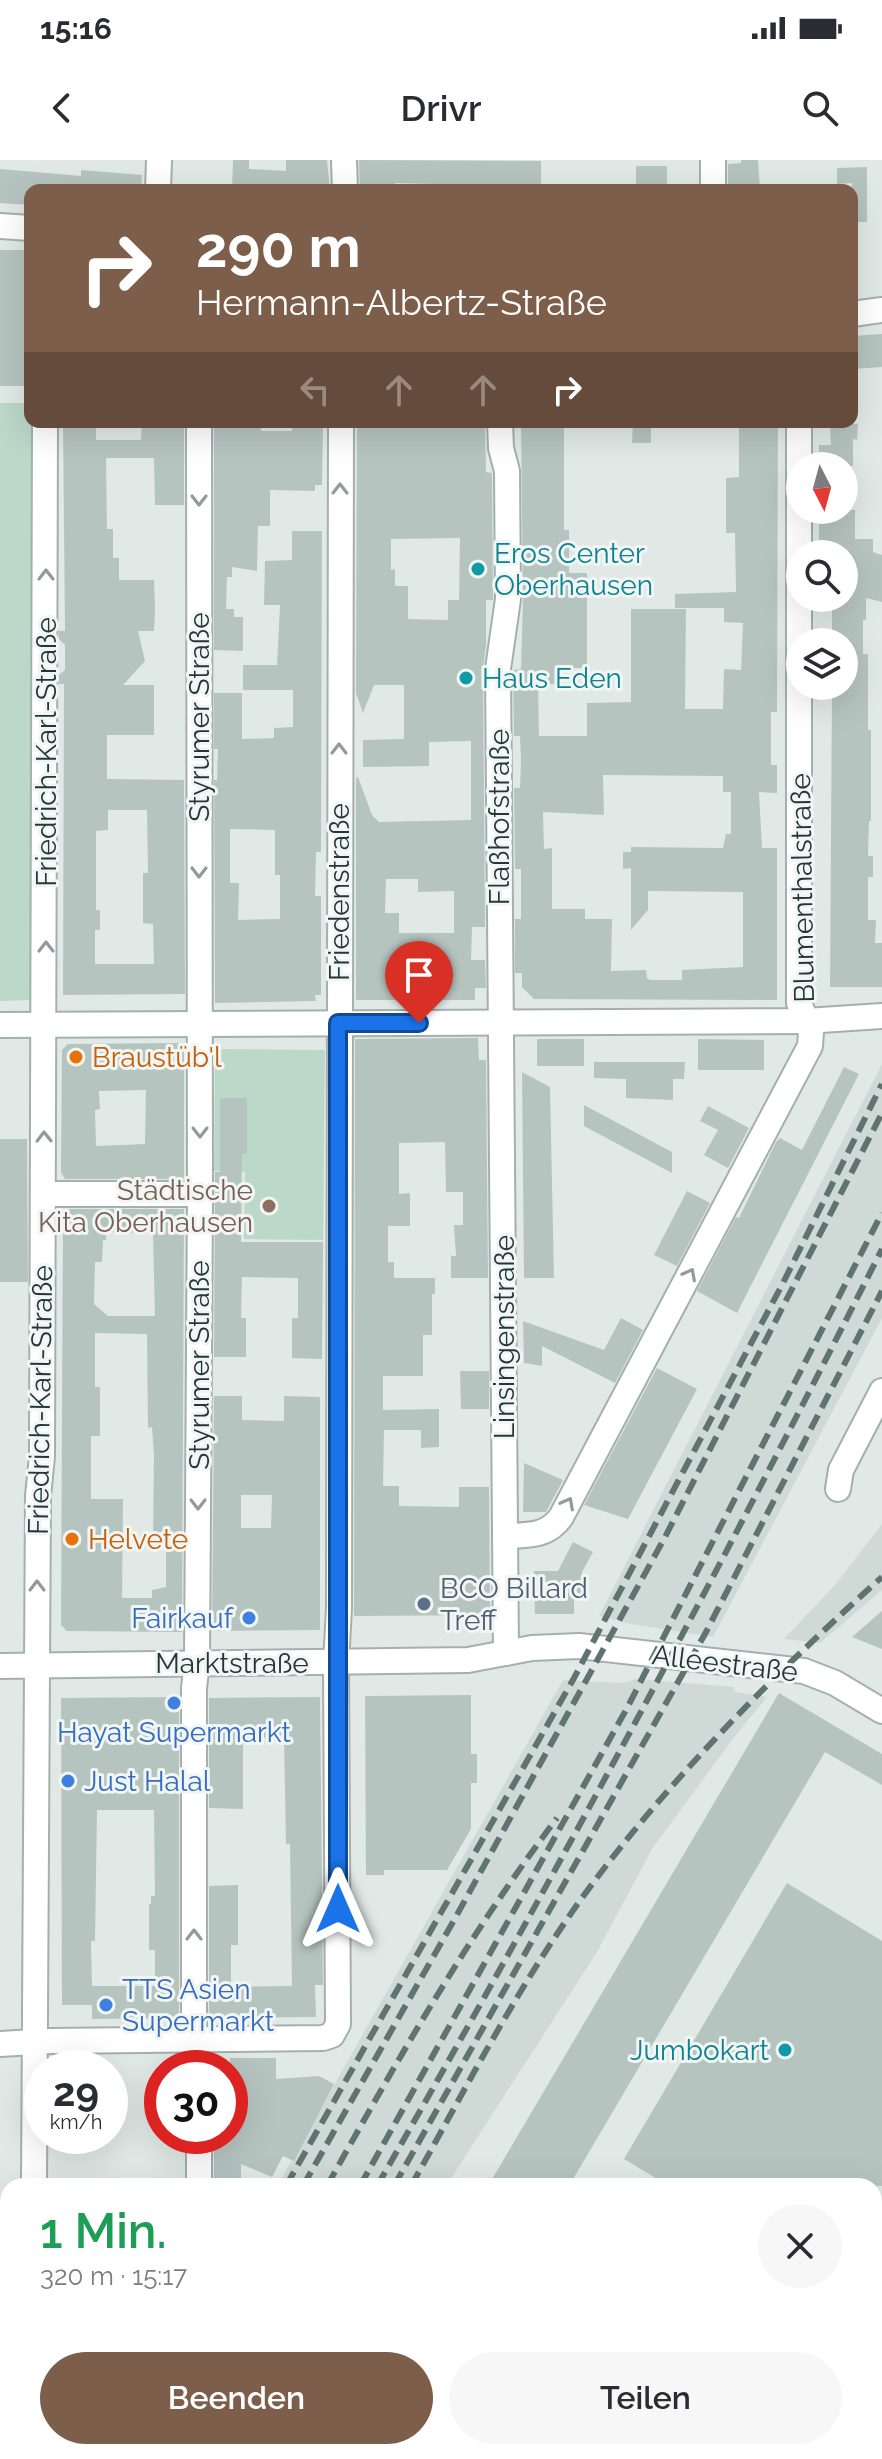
<!DOCTYPE html>
<html lang="de">
<meta charset="utf-8">
<style>
body{margin:0;font-family:Raleway,sans-serif;background:#f7f7f7;color:#2b2b33;height:100vh;display:flex;flex-direction:column;font-size:30px;white-space:nowrap}
*{box-sizing:border-box;margin:0}
p{font-size:26px;color:#7c7c81}
.icon{flex:none;width:44px;height:44px;fill:none;stroke:currentColor;stroke-width:2;stroke-linecap:round;stroke-linejoin:round}
.map{position:relative;flex:1;overflow:hidden}
.details{position:absolute;left:0px;top:2018px;width:882px;height:282px;display:flex;flex-direction:column;background:#fff;border-radius:24px 24px 0 0;box-shadow:0 8px 32px #0002}
.details>*{flex:none}
.hud{position:absolute;left:24px;top:24px;width:834px;height:244px;border-radius:16px;box-shadow:0 8px 32px #0002;background:#7d5e4a;color:#fff;overflow:hidden}
.needle{width:52px;rotate:174deg}
.buttons{position:absolute;left:786px;top:292px;display:grid;gap:16px}
.buttons a{display:grid;place-items:center;width:72px;height:72px;border-radius:50%;background:#fff;box-shadow:0 8px 32px #0002;font-size:40px}
.speed{position:absolute;left:24px;top:1890px;display:flex;gap:16px;font-size:40px;font-weight:700;text-align:center}
.speed>*{display:grid;place-content:center;width:104px;height:104px;border-radius:50%;background:#fff;box-shadow:0 8px 32px #0002;line-height:1}
.speed small{font-size:20px;font-weight:400}
.speed .limit{border:12px solid #d22;background:#fff;color:#111}
.pin{position:absolute;display:grid;place-items:center;width:68px;height:68px;color:#fff;margin:-82px -34px;border-radius:50% 50% 50% 0;rotate:-45deg;box-shadow:0 0 8px #0007}
.pin .icon{rotate:45deg}
.me{position:absolute;width:88px;margin:-44px;rotate:0deg;stroke-linejoin:round;filter:drop-shadow(0 0 6px #0008)}
.turn{display:flex;align-items:center;gap:28px;height:168px;padding:0 40px;font-size:36px}
.turn .icon{width:104px;height:104px;stroke-width:2.5}
.turn b{display:block;font-size:56px;line-height:68px}
.lanes{display:flex;align-items:center;height:76px;padding:0 40px;background:#0003;justify-content:center;gap:40px;direction:ltr}
.lanes .off{opacity:.35}
.round{display:grid;place-items:center;flex:none;width:84px;height:84px;border-radius:42px;background:#f7f7f7}
.summary{display:flex;align-items:center;justify-content:space-between;height:136px;padding:0 40px}
h1{font-size:48px;font-weight:600;line-height:60px;color:#1e9e55}
.cta{display:flex;gap:16px;margin-top:auto;padding:16px 40px}
.cta a{flex:1;height:92px;border-radius:48px;background:#7d5e4a;color:#fff;font-size:32px;font-weight:600;line-height:92px;text-align:center}
.cta a+a{background:#f7f7f7;color:#2b2b33}
.status{display:flex;justify-content:space-between;align-items:center;height:56px;padding:0 40px;background:#fff;direction:ltr}
.status svg{height:22px;fill:currentColor}
header{display:flex;justify-content:space-between;align-items:center;height:104px;padding:0 40px;background:#fff;font-size:36px;font-weight:600}
.map>svg:first-child{display:block}
</style>
<div class="status"><b>15:16</b><svg viewBox="0 0 49 12"><path d="M0 12V9h3v3zM5 12V6h3v6zM10 12V3h3v9zM15 12V0h3v12zM26 1h20v11H26zM47 4h2v5h-2z"/></svg></div>
<header><svg class="icon" aria-label="back" viewBox="0 0 24 24"><path d="M15 5l-7 7 7 7"/></svg>Drivr<svg class="icon" aria-label="search" viewBox="0 0 24 24"><circle cx="10" cy="10" r="6"/><path d="M15 15l6 6"/></svg></header>
<div class="map">
<svg width="882" height="2299" viewBox="0 0 882 2299">
<rect width="100%" height="100%" fill="#e1e9e7"/>
<g fill="#cfd9d6">
<polygon points="882,904 882,1158 713,1477 631,1464 599,1456"/>
<polygon points="882,1364 882,1430 820,1483 784,1479 835,1425"/>
<polygon points="636,1519 734,1527 735,1532 767,1537 732,1580 652,1689 597,1792 446,2026 277,2026 563,1520 623,1523"/>
<polygon points="882,2151 882,2299 113,2299 123,2292 874,2292 874,2158 878,2157"/>
</g>
<g fill="#bcd8c9">
<polygon points="0,243 30,243 30,262 45,262 33,840 0,841"/>
<polygon points="215,889 325,890 323,1080 244,1079 245,1012 214,1011"/>
</g>
<g fill="#b6c4c0" fill-rule="evenodd">
<polygon points="233,0 249,0 249,9 286,11 286,0 327,0 330,30 232,30"/>
<polygon points="359,0 541,1 541,30 472,30 472,25 395,23 395,30 360,30"/>
<polygon points="741,0 758,0 760,30 728,30 728,4 741,3"/>
<rect x="636" y="6" width="31" height="24"/>
<polygon points="867,7 867,62 852,62 852,23 837,24 837,8"/>
<polygon points="0,9 81,16 81,10 142,15 141,30 30,30 30,45 0,43"/>
<polygon points="0,90 29,90 28,226 0,226"/>
<polygon points="882,174 882,207 852,209 852,176"/>
<path d="M63 262H96V280H141L142 264 184 262V345H155L154 298H106L107 369H113V398H119V420H154L155 449 154 471H138L145 501 123 525H154V575H107V619L184 620 185 834 63 835 64 524H59V515L65 510V485L59 479V471H65ZM108 650H147L148 713H143V763L153 764 154 804H95V770H100V750H96V671L108 670Z"/>
<polygon points="214,262 261,262 261,271 292,271 292,262 323,262 322,325 315,325 315,331 270,330 270,366 258,366 257,411 232,407 232,417 227,417 226,449 234,449 234,457 243,457 243,491 214,490"/>
<path d="M357 262H485L486 312 492 313 493 438V440H486V485L483 509 485 767H472L471 800H485L486 828H475V840H356V618L358 617 372 655 379 662 471 660V581L429 582V606L363 607V580L404 579V525H374L363 553 356 533ZM460 378 459 440H448V460L408 459V426H395V409L391 410V379ZM386 719H418V732L454 731V773H399V753H385Z"/>
<path d="M521 262H564V370H569V413H587V508H559V524H538L539 576H587V543L631 542V449H686L685 549H723L724 509 741 510 743 463 724 462V448H675V434L736 432 735 373H726V318L739 317V262H778L777 552H771V605H777V633L759 632 762 688H777V840L534 839 522 827V813H515V759H521V709H515L514 628H520L521 600 520 576H514L513 510 521 509 523 439ZM603 615 723 616V632H731V674H726L723 688 631 687V692H623V709L631 708V770L648 750V731L743 732V807L682 810V820H650L647 818 646 810 611 811 612 759H585V749H552V688L544 689 543 652 604 655Z"/>
<polygon points="633,262 651,262 651,283 632,283"/>
<polygon points="830,263 858,264 857,280 853,279 853,306 819,306 819,285 831,285"/>
<polygon points="819,350 855,350 855,379 873,379 873,392 882,395 882,442 866,438 866,460 863,460 863,494 868,494 868,570 871,570 871,661 869,661 868,696 873,696 873,717 868,717 868,760 876,760 875,783 882,783 882,827 830,827 832,526 844,526 844,482 832,482 832,438 844,438 844,394 819,394"/>
<path d="M292 371H322L321 692H316L315 736H321V835H315L316 841 215 843 214 620H217L218 589H214V533H242V579L274 578V568L293 567V530H243V505H277L280 445H264L265 401 292 400ZM230 669 275 670V715H280V759L238 760 239 723H230Z"/>
<polygon points="478,878 479,900 486,900 488,1118 451,1118 451,1096 456,1096 454,1065 463,1065 463,1032 446,1032 445,982 399,983 399,1034 410,1033 410,1066 388,1066 388,1102 394,1102 394,1118 435,1118 435,1134 432,1134 432,1175 423,1175 423,1216 383,1216 383,1250 439,1249 439,1287 421,1288 421,1270 384,1270 383,1326 399,1326 399,1346 459,1347 459,1327 489,1327 490,1455 354,1456 355,879"/>
<rect x="537" y="879" width="47" height="27"/>
<polygon points="698,879 764,880 764,910 698,910"/>
<path d="M179 883 184 888V1019H65L61 1012 62 890 68 884ZM146 930 145 984 96 986 95 950 100 949 99 931Z"/>
<polygon points="594,902 685,902 684,919 673,919 673,940 626,938 626,919 594,918"/>
<polygon points="844,907 859,914 737,1153 697,1131 736,1057 739,1058 776,982 780,978 802,990"/>
<polygon points="522,912 550,927 554,1118 524,1118"/>
<polygon points="220,938 247,938 247,994 242,994 241,1082 323,1082 322,1199 292,1198 292,1158 298,1158 298,1118 242,1117 241,1158 246,1158 246,1197 214,1197 215,1012 220,1012"/>
<polygon points="584,945 672,992 672,1013 584,966"/>
<polygon points="708,946 749,968 728,1008 704,995 718,970 700,961"/>
<polygon points="0,979 27,979 28,1122 0,1122"/>
<polygon points="687,1031 710,1043 677,1106 654,1095"/>
<path d="M63 1049H184L182 1472 67 1471 61 1465ZM106 1072 153 1073 155 1156H108L94 1144 95 1102H102L103 1080H106ZM95 1173 147 1174 148 1268 152 1267 154 1296 153 1381 166 1380V1427L152 1430V1438H122L123 1339H91V1276H100V1227H95Z"/>
<polygon points="621,1158 643,1170 615,1223 542,1186 542,1206 524,1203 523,1161 604,1190"/>
<polygon points="657,1208 697,1229 628,1359 584,1345"/>
<polygon points="460,1211 489,1211 489,1249 461,1249"/>
<path d="M214 1236H242V1260L284 1261V1236L320 1237V1470L212 1471ZM241 1335H272L271 1368H241Z"/>
<polygon points="524,1303 563,1320 546,1352 523,1352"/>
<polygon points="573,1382 593,1392 582,1412 582,1437 574,1437 574,1454 535,1454 534,1411 558,1411"/>
<polygon points="882,1451 882,1489 852,1477"/>
<polygon points="779,1533 882,1594 882,1625 825,1592 569,2026 488,2026"/>
<polygon points="471,1535 471,1594 477,1594 477,1623 471,1623 471,1669 447,1710 384,1710 384,1715 366,1715 365,1536"/>
<path d="M179 1537V1858L92 1859V1845H62L61 1538ZM97 1650H154L155 1736H151V1744H149V1790H155V1826H92L91 1781H95Z"/>
<polygon points="320,1537 323,1825 315,1825 316,1857 209,1858 209,1726 238,1725 238,1785 231,1785 231,1827 292,1826 290,1684 286,1684 284,1577 243,1578 243,1649 209,1648 209,1538"/>
<polygon points="787,1723 882,1781 882,2026 669,2026 624,1999"/>
<polygon points="230,1898 276,1898 276,1919 319,1916 334,1924 294,2001 283,1996 272,2017 241,2004 241,2026 214,2026 214,1976 230,1976"/>
</g>
<g fill="none" stroke-linecap="round" stroke-linejoin="round">
<defs>
<g id="minor">
<polyline points="344,0 345,30"/>
<polyline points="713,0 713,30"/>
<polyline points="158,30 159,0"/>
<polyline points="0,66 30,68"/>
<polyline points="852,154 882,150"/>
<polyline points="500,262 501,288 507,311 508,439 498,509 506,1493"/>
<polyline points="0,865 806,861 882,856"/>
<polyline points="44,1034 200,1034"/>
<polyline points="838,1329 841,1310 882,1231"/>
<path d="M505 1376C527 1375 547 1377 561 1357L810 886 811 872 799 843V262"/>
<polyline points="0,1506 468,1500 532,1488 579,1486 804,1511 835,1523 882,1551"/>
<polyline points="0,1884 51,1881 323,1878 332,1875 338,1864 336,1504 339,1448 341,262"/>
<polyline points="199,1908 194,1880 194,1528 197,1502 200,1034 199,262"/>
<polyline points="34,2026 38,1336 42,1296 45,262"/>
<polyline points="199,2026 199,1976"/>
<polyline points="0,2253 8,2239"/>
</g>
</defs>
<use href="#minor" stroke="#a4b0ae" stroke-width="28"/>
<use href="#minor" stroke="#fff" stroke-width="24"/>
<g stroke="#5e7372" stroke-width="6" stroke-dasharray="16 8" stroke-linecap="butt">
<polyline points="286,2026 574,1518 783,1123 882,924"/>
<polyline points="303,2026 453,1762 664,1379 882,953"/>
<path d="M327 2026C399 1897 468 1776 557 1658"/>
<polyline points="360,2026 626,1550 882,1053"/>
<path d="M377 2026C554 1719 722 1406 882 1089"/>
<polyline points="394,2026 705,1474 882,1131"/>
<path d="M411 2026C470 1921 525 1812 599 1715 682 1606 780 1509 882 1417"/>
<polyline points="130,2299 134,2292"/>
<polyline points="148,2299 152,2292"/>
<polyline points="178,2299 182,2292"/>
<polyline points="205,2299 209,2292"/>
<polyline points="223,2299 227,2292"/>
<polyline points="238,2299 242,2292"/>
<polyline points="256,2299 260,2292"/>
</g>
</g>
<defs><path id="oneway-chevron" d="M-2-3.5L2.5 0L-2 3.5" fill="none" stroke-width="1.6" stroke-linecap="round" stroke-linejoin="round" transform="scale(2)"/></defs>
<g stroke="#919c9a">
<use href="#oneway-chevron" transform="translate(340 329) rotate(-90)"/>
<use href="#oneway-chevron" transform="translate(199 340) rotate(90)"/>
<use href="#oneway-chevron" transform="translate(46 415) rotate(-90)"/>
<use href="#oneway-chevron" transform="translate(339 589) rotate(-90)"/>
<use href="#oneway-chevron" transform="translate(199 712) rotate(90)"/>
<use href="#oneway-chevron" transform="translate(46 787) rotate(-90)"/>
<use href="#oneway-chevron" transform="translate(200 972) rotate(90)"/>
<use href="#oneway-chevron" transform="translate(44 977) rotate(-91)"/>
<use href="#oneway-chevron" transform="translate(690 1114) rotate(-62)"/>
<use href="#oneway-chevron" transform="translate(568 1343) rotate(-62)"/>
<use href="#oneway-chevron" transform="translate(198 1344) rotate(90)"/>
<use href="#oneway-chevron" transform="translate(37 1426) rotate(-90)"/>
<use href="#oneway-chevron" transform="translate(194 1775) rotate(-90)"/>
</g>
<g fill="none" stroke-linecap="round" stroke-linejoin="round">
<defs>
<polyline id="route" points="338,1749 338,863 419,863"/>
</defs>
<use href="#route" stroke="#114b97" stroke-width="20"/>
<use href="#route" stroke="#1a73e8" stroke-width="14"/>
</g>
<g fill="#0f9aa8" stroke="#f1f6f5" stroke-width="3">
<circle cx="478" cy="409" r="8"/>
<circle cx="466" cy="518" r="8"/>
<circle cx="785" cy="1890" r="8"/>
</g>
<g fill="#e8710a" stroke="#f1f6f5" stroke-width="3">
<circle cx="76" cy="897" r="8"/>
<circle cx="72" cy="1379" r="8"/>
</g>
<circle fill="#8d6e63" stroke="#f1f6f5" stroke-width="3" cx="269" cy="1046" r="8"/>
<circle fill="#5c6f8a" stroke="#f1f6f5" stroke-width="3" cx="424" cy="1444" r="8"/>
<g fill="#3f7fe0" stroke="#f1f6f5" stroke-width="3">
<circle cx="249" cy="1458" r="8"/>
<circle cx="174" cy="1543" r="8"/>
<circle cx="68" cy="1621" r="8"/>
<circle cx="106" cy="1845" r="8"/>
</g>
<g text-anchor="middle" stroke-width="6" stroke-linejoin="round" paint-order="stroke">
<g font-size="28" fill="#0d838f" stroke="#f1f6f5" text-anchor="start">
<text x="494" y="403">Eros Center<tspan x="494" dy="32">Oberhausen</tspan></text>
<text x="482" y="528">Haus Eden</text>
<text x="769" y="1900" text-anchor="end">Jumbokart</text>
</g>
<g font-size="28" fill="#233836" stroke="#f1f6f5">
<text transform="translate(199 557) rotate(-90)" y="10">Styrumer Straße</text>
<text transform="translate(46 592) rotate(-90)" y="10">Friedrich-Karl-Straße</text>
<text transform="translate(499 657) rotate(-90)" y="10">Flaßhofstraße</text>
<text transform="translate(802 728) rotate(-91)" y="10">Blumenthalstraße</text>
<text transform="translate(339 732) rotate(-90)" y="10">Friedenstraße</text>
<text transform="translate(504 1177) rotate(-90)" y="10">Linsingenstraße</text>
<text transform="translate(199 1205) rotate(-90)" y="10">Styrumer Straße</text>
<text transform="translate(40 1240) rotate(-89)" y="10">Friedrich-Karl-Straße</text>
<text x="232" y="1513">Marktstraße</text>
<text transform="translate(725 1503) rotate(7)" y="10">Alleestraße</text>
</g>
<g font-size="28" fill="#c56008" stroke="#f1f6f5" text-anchor="start">
<text x="92" y="907">Braustüb'l</text>
<text x="88" y="1389">Helvete</text>
</g>
<g font-size="28" fill="#785e54" stroke="#f1f6f5" text-anchor="end">
<text x="253" y="1040">Städtische<tspan x="253" dy="32">Kita Oberhausen</tspan></text>
</g>
<g font-size="28" fill="#4e5e75" stroke="#f1f6f5" text-anchor="start">
<text x="440" y="1438">BCO Billard<tspan x="440" dy="32">Treff</tspan></text>
</g>
<g font-size="28" fill="#366cbe" stroke="#f1f6f5" text-anchor="start">
<text x="233" y="1468" text-anchor="end">Fairkauf</text>
<text x="174" y="1582" text-anchor="middle">Hayat Supermarkt</text>
<text x="84" y="1631">Just Halal</text>
<text x="122" y="1839">TTS Asien<tspan x="122" dy="32">Supermarkt</tspan></text>
</g>
</g>
</svg>
<div class="buttons">
<a><svg class="needle" viewBox="-14 -14 28 28"><path d="M0-13l5 13h-10z" fill="#e53935"/><path d="M0 13l5-13h-10z" fill="#7c7c81"/></svg></a>
<a><svg class="icon" aria-label="search" viewBox="0 0 24 24"><circle cx="10" cy="10" r="6"/><path d="M15 15l6 6"/></svg></a>
<a><svg class="icon" aria-label="layers" viewBox="0 0 24 24"><path d="M12 4l9 5-9 5-9-5zM3 14l9 5 9-5"/></svg></a>
</div>
<div class="speed"><div>29<small>km/h</small></div><div class="limit">30</div></div>
<div class="pin" style="left:419px;top:863px;background:#d93025"><svg class="icon" aria-label="arrive" viewBox="0 0 24 24"><path d="M6 21V4h12l-3 4 3 4H6"/></svg></div>
<svg class="me" style="left:338px;top:1749px" viewBox="-20 -20 40 40"><path d="M0-17L14 15 0 8-14 15z" fill="#1a73e8" stroke="#fff" stroke-width="4"/></svg>
<div class="hud">
<div class="turn"><svg class="icon" aria-label="right" viewBox="0 0 24 24"><path d="M7 20v-9h11M14 6l5 5-5 5"/></svg><div><b>290 m</b>Hermann-Albertz-Straße</div></div>
<div class="lanes"><svg class="icon off" aria-label="left" viewBox="0 0 24 24"><path d="M17 20v-9H6M10 6l-5 5 5 5"/></svg><svg class="icon off" aria-label="ahead" viewBox="0 0 24 24"><path d="M12 20V5M6 11l6-6 6 6"/></svg><svg class="icon off" aria-label="ahead" viewBox="0 0 24 24"><path d="M12 20V5M6 11l6-6 6 6"/></svg><svg class="icon" aria-label="right" viewBox="0 0 24 24"><path d="M7 20v-9h11M14 6l5 5-5 5"/></svg></div>
</div>
<section class="details">
<div class="summary"><div><h1>1 Min.</h1><p>320 m · 15:17</p></div><a class="round"><svg class="icon" aria-label="close" viewBox="0 0 24 24"><path d="M6 6l12 12M18 6L6 18"/></svg></a></div>
<div class="cta"><a>Beenden</a><a>Teilen</a></div>
</section>
</div>
